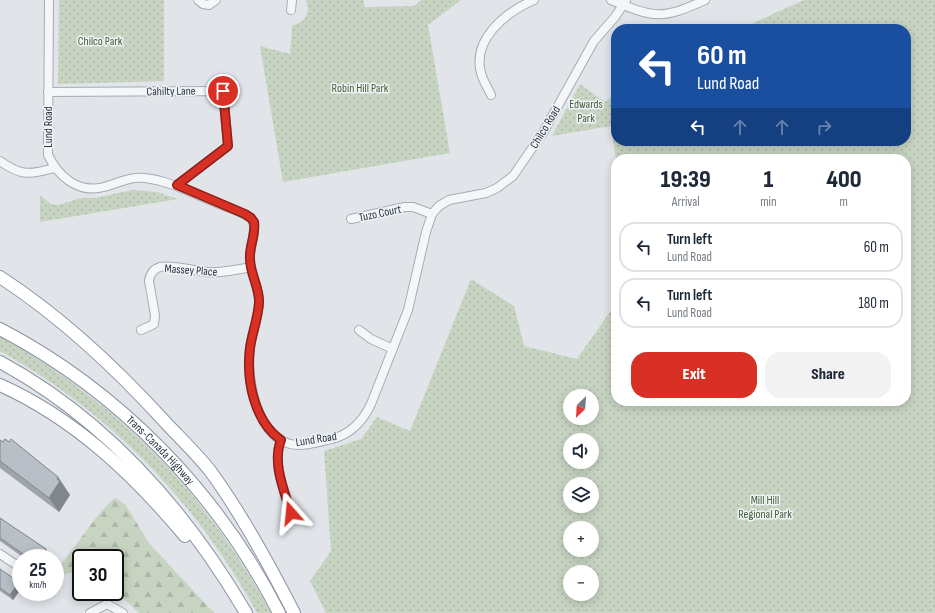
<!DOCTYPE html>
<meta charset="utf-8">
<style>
body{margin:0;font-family:"Sofia Sans Condensed",sans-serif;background:#f2f2f3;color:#1f2937;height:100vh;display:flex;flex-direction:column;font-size:15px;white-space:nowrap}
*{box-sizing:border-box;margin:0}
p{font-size:13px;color:#747a83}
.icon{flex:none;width:22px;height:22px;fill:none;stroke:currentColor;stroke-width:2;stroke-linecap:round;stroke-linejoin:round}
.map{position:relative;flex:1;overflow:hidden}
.panel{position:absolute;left:611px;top:154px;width:300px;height:252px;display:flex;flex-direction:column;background:#fff;border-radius:16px;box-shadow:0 2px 10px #0003}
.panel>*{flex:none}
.hud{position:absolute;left:611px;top:24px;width:300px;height:122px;border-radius:16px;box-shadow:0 2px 10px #0003;background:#1a4fa0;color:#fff;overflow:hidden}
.needle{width:26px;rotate:205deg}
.controls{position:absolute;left:563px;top:389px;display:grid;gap:8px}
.controls a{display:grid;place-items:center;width:36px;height:36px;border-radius:50%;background:#fff;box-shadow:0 2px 10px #0003;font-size:20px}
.speed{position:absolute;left:12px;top:549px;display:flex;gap:8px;font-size:20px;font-weight:700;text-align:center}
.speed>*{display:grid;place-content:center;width:52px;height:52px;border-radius:50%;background:#fff;box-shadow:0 2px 10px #0003;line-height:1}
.speed small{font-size:10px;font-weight:400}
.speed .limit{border:2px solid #111;border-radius:6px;background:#fff;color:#111}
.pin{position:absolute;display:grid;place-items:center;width:34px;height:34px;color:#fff;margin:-17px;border:2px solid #fff;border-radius:50%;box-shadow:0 1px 4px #0007}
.me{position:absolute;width:44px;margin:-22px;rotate:342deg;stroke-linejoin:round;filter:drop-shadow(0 0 3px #0008)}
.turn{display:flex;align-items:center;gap:14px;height:84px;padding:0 20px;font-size:18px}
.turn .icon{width:52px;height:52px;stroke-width:2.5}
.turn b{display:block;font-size:28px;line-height:34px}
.lanes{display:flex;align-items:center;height:38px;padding:0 20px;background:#0003;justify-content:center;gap:20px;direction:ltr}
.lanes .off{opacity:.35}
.eta{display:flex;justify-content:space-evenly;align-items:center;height:68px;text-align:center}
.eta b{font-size:24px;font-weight:800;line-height:28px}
.action{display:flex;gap:8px;margin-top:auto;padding:8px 20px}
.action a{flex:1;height:46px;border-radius:16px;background:#d93025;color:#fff;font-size:16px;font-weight:800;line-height:46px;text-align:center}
.action a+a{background:#f2f2f3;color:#1f2937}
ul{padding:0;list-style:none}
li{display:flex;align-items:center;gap:12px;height:50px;margin:0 8px 6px;padding:0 12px;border:2px solid #e0e1e3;border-radius:16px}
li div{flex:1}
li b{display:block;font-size:15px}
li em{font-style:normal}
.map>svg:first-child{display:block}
</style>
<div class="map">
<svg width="935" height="613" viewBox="0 0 935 613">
<defs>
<pattern id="green-dots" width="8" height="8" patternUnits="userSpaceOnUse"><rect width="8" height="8" fill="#c8d4c2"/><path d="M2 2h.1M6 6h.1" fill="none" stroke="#acb7a8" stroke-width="1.8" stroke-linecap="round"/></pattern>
<pattern id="forest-firs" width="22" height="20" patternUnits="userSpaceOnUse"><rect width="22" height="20" fill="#c8d4c2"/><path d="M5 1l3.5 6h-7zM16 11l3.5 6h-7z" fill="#acb7a8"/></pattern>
</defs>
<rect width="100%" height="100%" fill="#e1e5ea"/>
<g fill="url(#green-dots)" fill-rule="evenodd">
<polygon points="59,0 164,0 164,81 58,84"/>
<path d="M306 0H363L365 7 414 6 421 0H461L428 25 450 153 283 182 260 46 290 54 292 25C305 24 311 12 306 0Z"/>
<path d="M804 0H935V613H326L310 581 331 551 324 451 361 439 377 417 410 431 471 279 514 306 524 346 577 359 616 303V401H906V159H616L611 126 552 136 580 84 605 102 616 94V141H906V29H740ZM570 396H592V418H570ZM570 440H592V462H570ZM570 484H592V506H570ZM570 528H592V550H570ZM570 572H592V594H570Z"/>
<polygon points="132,190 157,192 178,199 40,222 40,195 51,204 58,205 81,198 95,198"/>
<path d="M0 336C122 407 203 489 271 613H257C197 503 110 412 0 351Z"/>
</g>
<path fill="url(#forest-firs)" d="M115 498 125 504 149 543 214 613H139L115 591V558H81V571L55 576V570C77 548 91 518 115 498Z"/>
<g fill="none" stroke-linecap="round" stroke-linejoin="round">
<defs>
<g id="minor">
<path d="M49 0 48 155C58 176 78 194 104 187 118 183 131 176 145 178 170 181 189 192 212 201 225 207 239 210 251 218 259 231 249 244 250 259 250 274 259 287 259 303 258 318 252 333 250 347 246 377 256 435 290 444 303 447 319 442 332 439 351 434 363 421 371 404L408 310 426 232 432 214 439 206 449 200 486 193 497 188 513 176 544 131 594 41 615 17 626 0"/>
<polyline points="198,0 203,4 209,5 216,0"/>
<path d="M611 0C655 18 661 20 705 0"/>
<polyline points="291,10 292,0"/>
<polyline points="48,92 223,91 228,146 177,185"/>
<path d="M491 95C488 88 483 81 481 73 472 39 506 12 534 0"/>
<path d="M0 161C21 176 30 175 54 168"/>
<polyline points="351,219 405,207 413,207 432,214"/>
<path d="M141 330 154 324 155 315 149 281C150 274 153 269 160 267 172 264 194 271 207 272 221 273 237 270 251 267"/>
<polyline points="359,330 371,339 393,349"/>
<path d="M281 440C272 463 284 490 291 513"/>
<polyline points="0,554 21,568"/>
<polyline points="90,613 107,604 123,613"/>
</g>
<g id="highway">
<path d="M0 277C63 318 116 368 166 423 181 439 198 455 211 472 243 516 269 564 294 613"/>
<path id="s1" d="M0 329C119 391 218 493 279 613"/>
<path d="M0 362C105 419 186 511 246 613"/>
<path d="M0 385C75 419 133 474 185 536"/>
</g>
</defs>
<use href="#minor" stroke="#a6acb4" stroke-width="10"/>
<use href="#highway" stroke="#8894a1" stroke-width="14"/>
<use href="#minor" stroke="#f4f6f8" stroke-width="8"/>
<use href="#highway" stroke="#fff" stroke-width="12"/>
</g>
<g fill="#9ea4ab">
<polygon points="0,440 58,477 70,495 59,512 0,468"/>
<polygon points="0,518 46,549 50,556 49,558 24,558 0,541"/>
<polygon points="0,569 21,585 21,589 13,600 0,591"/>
</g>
<g fill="#81868b">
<polygon points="58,477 70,495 59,512 49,498"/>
<polygon points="46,549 50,556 49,558 40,558"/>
<polygon points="19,582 21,585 21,589 13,600 10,595"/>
</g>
<g fill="#b8bfc7" stroke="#81868b">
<polygon points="5,439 9,442 11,439 58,477 57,479 60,481 49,498 0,461 0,440 3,442"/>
<polygon points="0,518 46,549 40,558 29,558 0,538"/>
<polygon points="0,569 19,582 10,595 0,588"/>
</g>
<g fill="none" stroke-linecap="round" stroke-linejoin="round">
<defs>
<path id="route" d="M223 91 228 146 177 185 245 214 251 218 254 222C256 235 249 246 250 259 250 274 260 288 259 303 258 319 252 333 250 348 246 380 254 421 281 440 272 463 284 490 291 513"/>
</defs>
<use href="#route" stroke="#8d1f18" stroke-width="10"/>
<use href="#route" stroke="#d93025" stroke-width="7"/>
</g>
<g text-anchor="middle" stroke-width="3" stroke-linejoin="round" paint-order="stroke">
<g font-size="12" fill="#415e36" stroke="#f1f4f7">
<text x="100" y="45">Chilco Park</text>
<text x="360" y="92">Robin Hill Park</text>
<text x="586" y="108">Edwards<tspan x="586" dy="14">Park</tspan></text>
<text x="765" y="504">Mill Hill<tspan x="765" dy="14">Regional Park</tspan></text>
</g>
<g font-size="12" fill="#293442" stroke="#f1f4f7">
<text transform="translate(171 91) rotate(-1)" y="4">Cahilty Lane</text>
<text transform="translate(48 127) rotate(-90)" y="4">Lund Road</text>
<text transform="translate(545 127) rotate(-59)" y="4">Chilco Road</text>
<text transform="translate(380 213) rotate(-12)" y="4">Tuzo Court</text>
<text transform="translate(191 270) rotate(4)" y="4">Massey Place</text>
<text transform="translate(316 439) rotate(-9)" y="4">Lund Road</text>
<text dy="4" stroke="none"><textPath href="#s1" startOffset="202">Trans-Canada Highway</textPath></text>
</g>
</g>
</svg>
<div class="controls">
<a><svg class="needle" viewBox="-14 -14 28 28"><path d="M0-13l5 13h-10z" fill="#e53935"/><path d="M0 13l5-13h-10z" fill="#747a83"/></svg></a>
<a><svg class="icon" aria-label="sound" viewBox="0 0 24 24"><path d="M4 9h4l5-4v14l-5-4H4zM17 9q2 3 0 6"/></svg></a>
<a><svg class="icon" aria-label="layers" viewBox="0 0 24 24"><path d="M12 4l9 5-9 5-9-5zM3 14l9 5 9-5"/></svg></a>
<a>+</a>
<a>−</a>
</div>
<div class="speed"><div>25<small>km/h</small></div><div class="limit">30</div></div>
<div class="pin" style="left:223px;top:91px;background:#d93025"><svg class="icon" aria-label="arrive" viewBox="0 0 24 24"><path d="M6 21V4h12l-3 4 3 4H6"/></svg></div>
<svg class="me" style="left:291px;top:513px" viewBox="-20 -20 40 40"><path d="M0-17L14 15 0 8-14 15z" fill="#d93025" stroke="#fff" stroke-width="4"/></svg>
<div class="hud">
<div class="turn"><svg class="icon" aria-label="left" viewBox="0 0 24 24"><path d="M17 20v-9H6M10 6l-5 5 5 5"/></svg><div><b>60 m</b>Lund Road</div></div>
<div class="lanes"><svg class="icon" aria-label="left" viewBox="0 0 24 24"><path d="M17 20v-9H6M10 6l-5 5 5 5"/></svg><svg class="icon off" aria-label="ahead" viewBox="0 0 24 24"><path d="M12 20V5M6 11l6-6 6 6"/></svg><svg class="icon off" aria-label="ahead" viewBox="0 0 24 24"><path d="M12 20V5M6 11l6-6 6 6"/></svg><svg class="icon off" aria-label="right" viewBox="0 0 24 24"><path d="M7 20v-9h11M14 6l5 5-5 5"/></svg></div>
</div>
<section class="panel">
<div class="eta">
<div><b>19:39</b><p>Arrival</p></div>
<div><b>1</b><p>min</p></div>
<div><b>400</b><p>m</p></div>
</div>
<ul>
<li><svg class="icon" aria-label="left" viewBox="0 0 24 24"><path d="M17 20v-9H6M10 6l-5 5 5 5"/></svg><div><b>Turn left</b><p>Lund Road</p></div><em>60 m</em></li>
<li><svg class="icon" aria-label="left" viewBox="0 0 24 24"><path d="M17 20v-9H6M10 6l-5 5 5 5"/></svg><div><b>Turn left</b><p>Lund Road</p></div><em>180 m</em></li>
</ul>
<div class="action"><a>Exit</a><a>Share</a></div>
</section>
</div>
